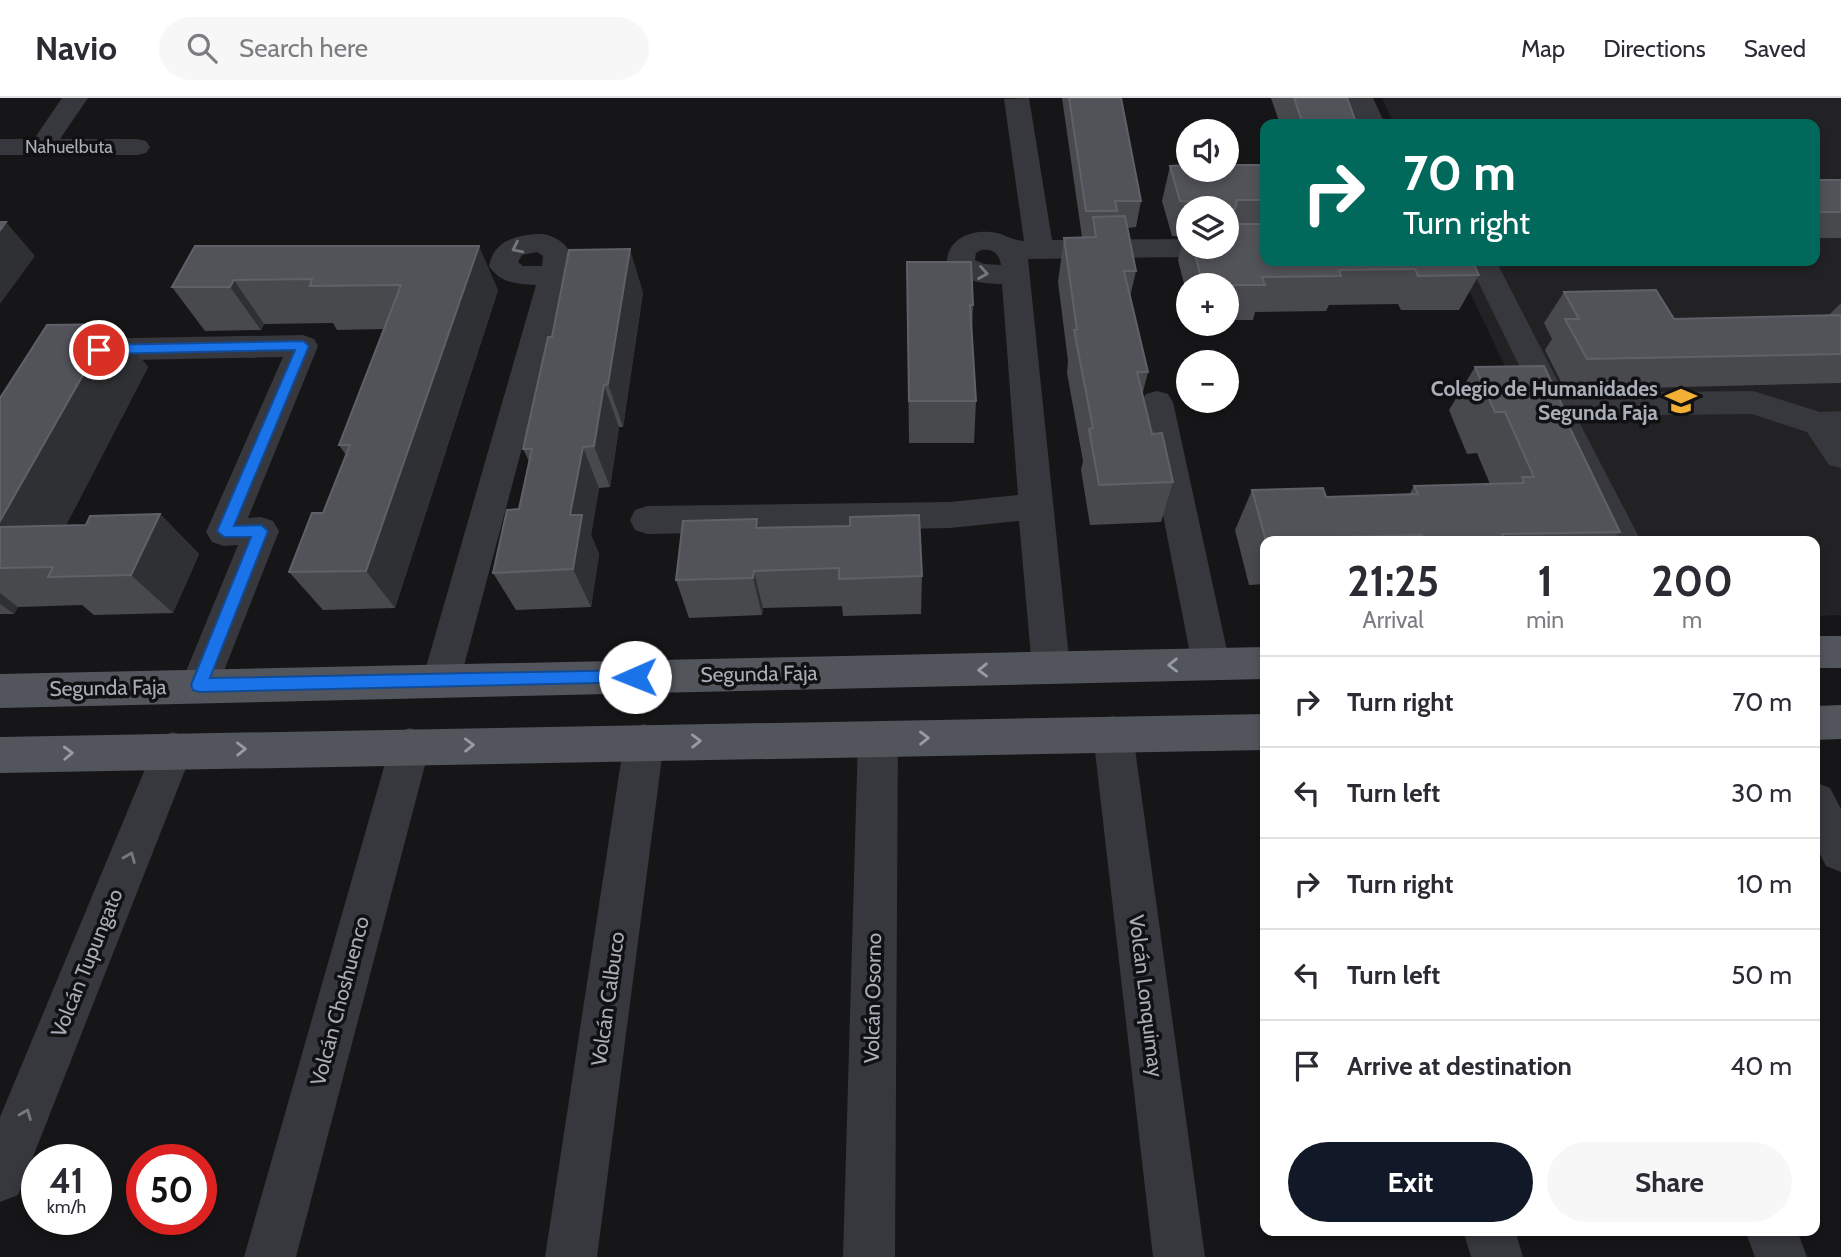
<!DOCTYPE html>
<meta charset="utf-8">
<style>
body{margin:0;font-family:Cabin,sans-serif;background:#f7f7f7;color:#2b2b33;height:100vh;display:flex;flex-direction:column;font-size:26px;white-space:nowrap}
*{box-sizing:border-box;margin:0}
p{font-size:23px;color:#7c7c81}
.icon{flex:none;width:38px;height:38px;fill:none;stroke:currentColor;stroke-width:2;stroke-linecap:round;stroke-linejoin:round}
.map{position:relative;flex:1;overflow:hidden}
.sheet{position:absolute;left:1260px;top:438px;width:560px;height:700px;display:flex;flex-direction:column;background:#fff;border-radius:14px;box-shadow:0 4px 10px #0003}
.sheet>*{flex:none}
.hud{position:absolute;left:1260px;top:21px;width:560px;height:147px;border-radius:14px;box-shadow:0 4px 10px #0003;background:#00695c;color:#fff;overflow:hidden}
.tools{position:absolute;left:1176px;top:21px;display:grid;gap:14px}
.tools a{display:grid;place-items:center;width:63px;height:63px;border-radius:50%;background:#fff;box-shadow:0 4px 10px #0003;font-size:35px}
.speed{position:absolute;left:21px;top:1046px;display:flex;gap:14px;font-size:35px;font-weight:700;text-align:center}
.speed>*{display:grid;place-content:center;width:91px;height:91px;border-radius:50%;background:#fff;box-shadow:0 4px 10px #0003;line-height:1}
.speed small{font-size:18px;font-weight:400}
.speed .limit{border:10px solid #d22;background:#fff;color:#111}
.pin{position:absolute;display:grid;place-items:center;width:60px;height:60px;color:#fff;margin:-30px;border:4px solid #fff;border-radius:50%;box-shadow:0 2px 7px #0007}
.me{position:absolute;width:77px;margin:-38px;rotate:269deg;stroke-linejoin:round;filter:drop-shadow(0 0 5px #0008)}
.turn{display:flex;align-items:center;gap:24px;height:147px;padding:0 28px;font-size:32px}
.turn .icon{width:91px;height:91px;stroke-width:2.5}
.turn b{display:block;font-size:49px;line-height:60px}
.eta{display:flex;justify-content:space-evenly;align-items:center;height:119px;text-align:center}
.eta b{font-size:42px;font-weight:700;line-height:49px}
.primary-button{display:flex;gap:14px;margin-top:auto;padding:14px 28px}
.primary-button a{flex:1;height:80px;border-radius:42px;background:#111827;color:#fff;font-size:28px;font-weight:700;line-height:80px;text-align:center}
.primary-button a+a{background:#f7f7f7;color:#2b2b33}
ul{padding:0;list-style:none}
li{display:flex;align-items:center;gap:21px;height:91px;padding:0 28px;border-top:2px solid #e1e1e2}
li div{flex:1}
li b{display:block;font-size:26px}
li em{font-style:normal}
header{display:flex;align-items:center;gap:42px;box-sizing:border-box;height:98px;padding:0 35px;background:#fff;border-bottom:2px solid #e1e1e2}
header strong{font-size:33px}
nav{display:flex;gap:38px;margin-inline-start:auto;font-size:24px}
.search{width:490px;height:63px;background:#f7f7f7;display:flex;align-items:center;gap:18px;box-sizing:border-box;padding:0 24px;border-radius:38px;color:#7c7c81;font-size:26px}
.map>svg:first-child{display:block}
</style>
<header>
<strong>Navio</strong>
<div class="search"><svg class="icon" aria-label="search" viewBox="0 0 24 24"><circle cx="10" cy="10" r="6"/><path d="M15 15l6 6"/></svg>Search here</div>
<nav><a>Map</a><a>Directions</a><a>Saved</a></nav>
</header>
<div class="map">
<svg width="1841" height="1159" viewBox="0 0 1841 1159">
<rect width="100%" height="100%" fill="#161618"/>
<polygon fill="#222225" points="1382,0 1841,0 1841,517 1815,518 1815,443 1588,443 1455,163 1815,163 1815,26 1394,26"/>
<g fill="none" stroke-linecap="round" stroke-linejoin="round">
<g fill="#37383d" fill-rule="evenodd">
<polygon points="62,0 88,0 60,41 137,41 146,43 150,49 146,55 137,57 0,57 0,41 34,41"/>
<path d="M1029 0 1052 142 1188 141V149H1227V140H1265V158L1028 161 1070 570 1065 582 1051 586 1037 582 1032 570 1019 423 950 430 647 436 635 432 630 422 635 412 647 408 950 404 1018 397 1002 186C983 186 958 183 947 166 946 140 974 130 997 135 1006 137 1014 143 1024 143L1004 1ZM981 152C993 151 999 155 1001 167L984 166 975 162 976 155Z"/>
<polygon points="1347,0 1373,0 1385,26 1359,26"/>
<path d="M544 136C559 140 569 147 572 162L460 583 455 595 441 600 427 595 422 583 536 187C517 186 500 185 489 168 494 141 520 136 544 136ZM537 154 543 158 542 168H523L518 164 522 157Z"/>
<polygon points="1468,163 1496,163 1564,295 1753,293 1820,314 1841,313 1841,370 1829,367 1807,334 1752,316 1576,318 1641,443 1605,443"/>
<polygon points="303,237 314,241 318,248 248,420 261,419 273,423 279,433 218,588 213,600 199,605 185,600 180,588 238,447 224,448 212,444 206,434 283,259 81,263 70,260 66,252 70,244 81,241"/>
<polygon points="1157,293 1168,296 1173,304 1230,566 1225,577 1211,582 1197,577 1192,566 1141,304 1146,296"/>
<polygon points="1113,618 1127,624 1133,636 1205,1159 1153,1159 1093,636 1099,624"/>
<polygon points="878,623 892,628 898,641 895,1159 843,1159 858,641 864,628"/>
<polygon points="644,626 658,631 664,644 597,1159 545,1159 624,644 630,631"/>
<polygon points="410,630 424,635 430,648 296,1159 244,1159 390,648 396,635"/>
<polygon points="173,634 187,639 193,652 18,1097 0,1104 0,1019 153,652 159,639"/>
<polygon points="1815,684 1830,690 1841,711 1841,774 1826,768 1815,746"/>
<polygon points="1463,1132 1515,1132 1523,1159 1471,1159"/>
<polygon points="1745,1132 1797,1132 1807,1159 1755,1159"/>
</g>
<g fill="#53555c" fill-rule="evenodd">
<rect x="1815" y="538" width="26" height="32"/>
<polygon points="1265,549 1265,581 0,610 0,576"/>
<polygon points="1841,607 1841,641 1815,642 1815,608"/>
<polygon points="1265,616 1265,652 0,675 0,639"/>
</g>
</g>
<g fill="#47494d" fill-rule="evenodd">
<polygon points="1062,0 1121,0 1141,103 1136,129 1127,130 1136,173 1130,199 1148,274 1142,298 1152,336 1173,384 1161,424 1090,427 1081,372 1083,363 1067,275 1068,263 1058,184 1064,140 1082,139"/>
<polygon points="1271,0 1347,0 1357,26 1280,26"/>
<path d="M1265 67V163H1472L1479 177 1459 212H1401L1398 206 1329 207 1326 213 1255 214 1253 222H1227V187H1188V202L1178 162 1184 139 1172 138 1162 103 1170 68ZM1188 110H1227V149H1188Z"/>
<rect x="1815" y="82" width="26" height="58"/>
<polygon points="195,148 498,192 395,510 323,512 289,474 323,415 346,357 339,347 384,231 337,232 333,225 264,226 261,232 205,233 172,189"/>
<polygon points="907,164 973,207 972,234 976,303 974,345 909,345"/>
<polygon points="643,194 623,329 619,329 610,389 599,390 591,437 599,456 591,509 516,512 493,475 519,411 529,363 523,351"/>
<polygon points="1564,194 1674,221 1829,217 1841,205 1841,285 1565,292 1545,252 1552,241 1544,225"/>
<polygon points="112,226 148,269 66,427 86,427 160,416 199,456 173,515 94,517 82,507 18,509 14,516 0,516 0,300"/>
<polygon points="1475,269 1568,320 1566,323 1620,434 1611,443 1265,443 1265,486 1249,487 1235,432 1252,392 1326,399 1409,397 1414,388 1490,386 1477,355 1467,356 1449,312"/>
<polygon points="759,430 922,478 921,516 843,518 842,508 763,510 762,517 689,520 676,482"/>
</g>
<g fill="#2f3033">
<polygon points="6,124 35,158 0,206 0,132"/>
<polygon points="479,148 498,192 395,510 366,473"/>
<polygon points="630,151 643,194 623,329 608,286"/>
<polygon points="234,182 264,226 261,232 230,189"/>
<polygon points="112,226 148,269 45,468 0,432 0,423"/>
<polygon points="604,287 619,329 610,389 594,348"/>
<polygon points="583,349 599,390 591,437 599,456 591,509 573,471 570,417"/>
<polygon points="160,416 199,456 173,515 131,477"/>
<polygon points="754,473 763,510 762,517 753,480"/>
<polygon points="0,495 18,509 14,516 0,506"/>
</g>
<g fill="#525359" stroke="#5f6168" stroke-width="2">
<polygon points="1069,0 1121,0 1141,103 1115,103 1117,113 1086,113"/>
<polygon points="1294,0 1347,0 1357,26 1303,26"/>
<polygon points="1188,67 1188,72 1227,72 1227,67 1265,67 1265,102 1237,102 1235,111 1200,110 1199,104 1180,103 1170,68"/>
<rect x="1815" y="82" width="26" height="32"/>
<polygon points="1125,118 1136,173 1124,173 1148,274 1137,274 1152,336 1162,335 1173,384 1099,387 1089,331 1093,330 1074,232 1077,232 1064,140 1096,139 1093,119"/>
<polygon points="0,124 6,124 0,132"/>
<polygon points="1227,126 1265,126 1265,163 1472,163 1479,177 1418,178 1415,171 1339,172 1341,178 1262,179 1265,187 1203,187 1193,149 1227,149"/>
<polygon points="195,148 479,148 366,473 289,474 312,415 323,415 350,347 339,347 401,187 310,188 312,181 234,182 230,189 172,189"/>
<polygon points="630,151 608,286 604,287 594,348 583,349 570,417 582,417 573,471 493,475 507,412 519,411 532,351 523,351 548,239 552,239 569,152"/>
<polygon points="907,164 971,164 973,207 970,207 976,303 909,303"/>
<polygon points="1656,192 1674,221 1841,217 1841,256 1587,261 1565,221 1579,221 1564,194"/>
<polygon points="112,226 0,423 0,300 47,227"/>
<polygon points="1544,268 1568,320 1565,320 1620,434 1502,436 1505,443 1424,443 1422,437 1340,439 1341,443 1266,443 1252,392 1323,390 1326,399 1418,396 1414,388 1524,385 1522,379 1534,379 1505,314 1495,314 1475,269"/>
<polygon points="160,416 131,477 48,479 53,469 0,470 0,429 86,427 90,418"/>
<polygon points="919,417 922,478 839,481 839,470 754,473 753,480 676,482 683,423 757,421 756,430 850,428 850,419"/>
</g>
<defs><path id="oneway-chevron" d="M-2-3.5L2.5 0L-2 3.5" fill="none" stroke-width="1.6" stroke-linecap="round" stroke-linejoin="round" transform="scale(1.75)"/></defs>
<g stroke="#757881">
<use href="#oneway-chevron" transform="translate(517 150) rotate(154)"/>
<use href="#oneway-chevron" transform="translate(983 175) rotate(9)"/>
<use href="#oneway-chevron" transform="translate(130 759) rotate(-68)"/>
<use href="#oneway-chevron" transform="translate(26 1016) rotate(-68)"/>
</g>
<g stroke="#979ba6">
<use href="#oneway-chevron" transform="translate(1173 567) rotate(179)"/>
<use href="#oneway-chevron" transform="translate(983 572) rotate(179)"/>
<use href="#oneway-chevron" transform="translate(924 640) rotate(-1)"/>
<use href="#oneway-chevron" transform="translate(696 643) rotate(-1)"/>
<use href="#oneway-chevron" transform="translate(469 647) rotate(-1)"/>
<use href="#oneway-chevron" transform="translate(241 651) rotate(-1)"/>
<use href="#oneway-chevron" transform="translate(68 655) rotate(-2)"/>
</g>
<polygon fill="#1a73e8" stroke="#114b97" stroke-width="2" points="303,243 309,248 234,428 261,427 268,433 210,580 635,572 641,574 643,579 641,584 199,594 193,592 191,587 251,439 224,439 217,433 295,252 99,256 92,252 99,247"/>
<defs>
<symbol id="school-bare" viewBox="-9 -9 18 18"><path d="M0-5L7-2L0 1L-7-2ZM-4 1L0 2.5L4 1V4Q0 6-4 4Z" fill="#f2b134" stroke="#111113" stroke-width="2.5" paint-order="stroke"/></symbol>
</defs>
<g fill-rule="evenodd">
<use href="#school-bare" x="1659" y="281" width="44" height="44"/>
</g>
<g text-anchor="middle" stroke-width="7" stroke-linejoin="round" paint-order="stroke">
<g font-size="18" fill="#a8adb8" stroke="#111113">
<text x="69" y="55">Nahuelbuta</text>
</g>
<g font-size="21" font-weight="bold" fill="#a8adb8" stroke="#111113" text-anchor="end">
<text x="1658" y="298">Colegio de Humanidades<tspan x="1658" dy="24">Segunda Faja</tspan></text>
</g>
<g font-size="21" fill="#a8adb8" stroke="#111113">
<text transform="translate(759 576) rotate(-1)" y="7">Segunda Faja</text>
<text transform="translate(108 590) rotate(-1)" y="7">Segunda Faja</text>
<text transform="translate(87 865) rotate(-68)" y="7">Volcán Tupungato</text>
<text transform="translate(1146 898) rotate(83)" y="7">Volcán Lonquimay</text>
<text transform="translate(873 900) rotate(-89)" y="7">Volcán Osorno</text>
<text transform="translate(608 901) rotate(-82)" y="7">Volcán Calbuco</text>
<text transform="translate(340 903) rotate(-75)" y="7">Volcán Choshuenco</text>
</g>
</g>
</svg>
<div class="tools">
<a><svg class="icon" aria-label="sound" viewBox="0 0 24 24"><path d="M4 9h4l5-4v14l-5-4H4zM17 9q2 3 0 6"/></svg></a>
<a><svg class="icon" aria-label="layers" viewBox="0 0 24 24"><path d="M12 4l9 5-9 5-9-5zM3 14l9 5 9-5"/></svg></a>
<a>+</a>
<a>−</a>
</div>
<div class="speed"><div>41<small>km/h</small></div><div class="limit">50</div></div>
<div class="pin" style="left:99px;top:252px;background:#d93025"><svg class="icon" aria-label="arrive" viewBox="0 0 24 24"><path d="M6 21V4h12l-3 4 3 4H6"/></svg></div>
<svg class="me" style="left:635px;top:579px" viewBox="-20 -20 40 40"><circle r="19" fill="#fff"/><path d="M0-13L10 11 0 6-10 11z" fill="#1a73e8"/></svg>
<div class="hud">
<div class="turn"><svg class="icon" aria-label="right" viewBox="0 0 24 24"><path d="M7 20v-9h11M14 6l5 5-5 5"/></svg><div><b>70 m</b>Turn right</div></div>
</div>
<section class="sheet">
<div class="eta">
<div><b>21:25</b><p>Arrival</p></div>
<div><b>1</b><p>min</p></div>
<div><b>200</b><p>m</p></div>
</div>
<ul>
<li><svg class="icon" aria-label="right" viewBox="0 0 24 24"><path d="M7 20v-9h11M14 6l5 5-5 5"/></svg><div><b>Turn right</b></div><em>70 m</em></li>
<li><svg class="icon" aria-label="left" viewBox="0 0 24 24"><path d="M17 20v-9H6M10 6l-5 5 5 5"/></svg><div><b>Turn left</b></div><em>30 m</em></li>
<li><svg class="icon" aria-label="right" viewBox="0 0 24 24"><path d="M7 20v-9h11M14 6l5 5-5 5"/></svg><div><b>Turn right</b></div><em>10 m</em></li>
<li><svg class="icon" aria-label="left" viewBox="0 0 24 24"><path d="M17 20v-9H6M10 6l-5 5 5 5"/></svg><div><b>Turn left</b></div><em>50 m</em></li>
<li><svg class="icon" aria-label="arrive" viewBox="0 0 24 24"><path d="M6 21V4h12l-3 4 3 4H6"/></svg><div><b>Arrive at destination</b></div><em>40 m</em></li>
</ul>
<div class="primary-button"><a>Exit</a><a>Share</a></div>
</section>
</div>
